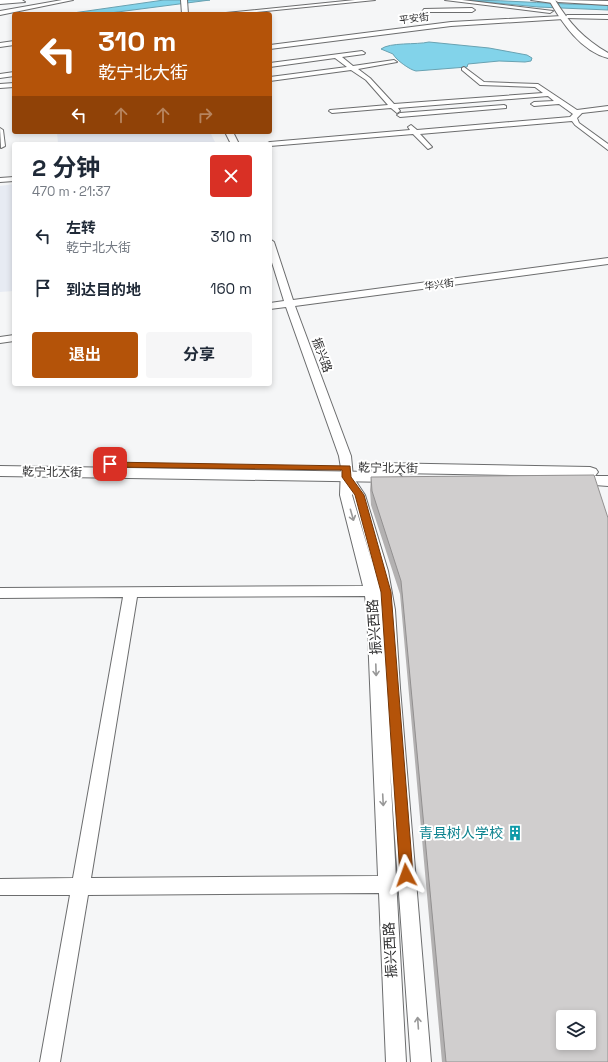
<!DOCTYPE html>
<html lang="zh">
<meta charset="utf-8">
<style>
body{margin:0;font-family:"Space Grotesk","Noto Sans SC",sans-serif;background:#f6f6f7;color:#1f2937;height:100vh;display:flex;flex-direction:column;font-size:15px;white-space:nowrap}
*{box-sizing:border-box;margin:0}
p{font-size:13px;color:#747a83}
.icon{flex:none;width:22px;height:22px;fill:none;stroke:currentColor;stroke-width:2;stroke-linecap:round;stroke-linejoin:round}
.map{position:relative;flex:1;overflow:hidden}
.side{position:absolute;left:12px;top:142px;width:260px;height:244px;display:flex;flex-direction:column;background:#fff;border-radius:4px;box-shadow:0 2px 6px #0003}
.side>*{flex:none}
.top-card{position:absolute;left:12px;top:12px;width:260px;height:122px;border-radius:4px;box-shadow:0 2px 6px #0003;background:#b45309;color:#fff;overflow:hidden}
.fabs{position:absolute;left:556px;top:1010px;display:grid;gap:8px}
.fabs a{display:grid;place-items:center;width:40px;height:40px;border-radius:4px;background:#fff;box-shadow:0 2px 6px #0003;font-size:20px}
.pin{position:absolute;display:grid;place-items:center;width:34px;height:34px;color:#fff;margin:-17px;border-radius:8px;box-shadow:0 2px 6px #0006}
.me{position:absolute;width:44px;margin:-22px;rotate:356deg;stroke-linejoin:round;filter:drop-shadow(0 0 3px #0008)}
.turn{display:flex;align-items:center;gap:14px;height:84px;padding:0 20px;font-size:18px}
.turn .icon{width:52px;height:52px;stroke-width:2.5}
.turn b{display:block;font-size:28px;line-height:34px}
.lanes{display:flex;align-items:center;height:38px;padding:0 20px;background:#0003;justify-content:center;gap:20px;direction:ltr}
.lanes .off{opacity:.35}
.round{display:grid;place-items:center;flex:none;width:42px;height:42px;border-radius:4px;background:#f6f6f7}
.overview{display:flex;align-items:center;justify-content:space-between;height:68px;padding:0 20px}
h1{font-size:24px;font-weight:700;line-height:30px}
.button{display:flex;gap:8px;margin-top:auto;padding:8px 20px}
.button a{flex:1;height:46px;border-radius:4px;background:#b45309;color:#fff;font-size:16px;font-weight:700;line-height:46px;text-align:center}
.button a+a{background:#f6f6f7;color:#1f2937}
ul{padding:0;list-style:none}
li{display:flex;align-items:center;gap:12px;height:52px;padding:0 20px}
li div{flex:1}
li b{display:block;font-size:15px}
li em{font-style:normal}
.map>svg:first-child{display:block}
</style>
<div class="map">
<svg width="608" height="1062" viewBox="0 0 608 1062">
<rect width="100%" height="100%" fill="#f5f6f7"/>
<g fill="#e7ebf3">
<polygon points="57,132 210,132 216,144 58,144"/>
<polygon points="14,184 14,291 0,292 0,186"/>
</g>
<g fill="#82d3ea" stroke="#69a2b2">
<polygon points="164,0 210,0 102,14 66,14"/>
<path d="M465 0C513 0 560 5 608 5V10L538 7Z"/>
<path d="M429 42 489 48 527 55 532 58 531 61 525 62 499 61 468 64 467 67 416 71C410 70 396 60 393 54L381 49C390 42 416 45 429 42Z"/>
</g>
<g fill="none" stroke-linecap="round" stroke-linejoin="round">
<defs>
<g id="minor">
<polygon points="0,0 22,0 25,2 0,4"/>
<polygon points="62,0 73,0 0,15 0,11"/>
<polygon points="181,0 187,0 188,14 182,14"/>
<polygon points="355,0 375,0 236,14 216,14"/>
<polygon points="445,0 462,0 553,11 550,13"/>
<polygon points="531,0 555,0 556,1 553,3"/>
<polygon points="555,0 608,1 608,5 558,2"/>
<polygon points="424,9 472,8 475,10 472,12 422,12"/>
<polygon points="567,15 608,15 608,19 565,18"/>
<polygon points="562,16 564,19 451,26 270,49 270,45 451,22"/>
<polygon points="14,41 14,45 0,47 0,43"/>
<polygon points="362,51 365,53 364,54 342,57 353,66 394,60 397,62 358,69 370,78 394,104 543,93 535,87 480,85 462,70 462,68 464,67 484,82 538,84 577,110 608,106 608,110 582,113 577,118 579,123 608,144 608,150 575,125 572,121 420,134 432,147 428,149 413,134 270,146 270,144 266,144 270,142 410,130 408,127 411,125 417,130 570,117 573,114 559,104 534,106 531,104 534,102 554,101 548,96 398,108 400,111 397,113 391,108 332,113 329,111 330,110 388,105 366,80 351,70 270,81 270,77 347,67 335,58 270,67 270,63"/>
<polygon points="14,72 14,76 0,78 0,74"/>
<polygon points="14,83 14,87 0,88 0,84"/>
<polygon points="504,105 506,106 506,108 400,117 397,115 400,113"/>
<polygon points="0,128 3,130 5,146 1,148"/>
<polygon points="225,132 233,132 239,144 231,144"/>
<polygon points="14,177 14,181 0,182 0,178"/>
<path d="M270 239 274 242 293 300 608 258V264L295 306 351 456 353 477 365 495 388 571 395 610 400 688 431 1062H411L390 768 406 1062H386L379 893 88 895 60 1062H40L70 895H0V879L73 878 123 597 0 598V588L363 586 340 495 341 468 339 456 286 307 270 309V303L284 301 270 256ZM352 494 353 495 373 566 352 495ZM365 596 367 611 378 876 91 878 137 597Z"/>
<polygon points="14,335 14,341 0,343 0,337"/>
</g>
<g id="major">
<path d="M549 0H555C569 23 584 39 608 53V58C581 51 562 23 549 0Z"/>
<polygon points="378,463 590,467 596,469 598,472 595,476 608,476 608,486 568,483 566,480 569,476 398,473 402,477 400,480 394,482 0,476 0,466 374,472 370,468 372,465"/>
</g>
</defs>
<use href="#minor" stroke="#6c6d6e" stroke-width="2"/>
<use href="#major" stroke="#6c6d6e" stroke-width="2"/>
<use href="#minor" fill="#fff" fill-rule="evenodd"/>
<use href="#major" fill="#fff" fill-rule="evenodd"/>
</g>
<polygon fill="#b3b1b1" points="371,477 608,1062 442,1062 400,594 371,505 370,490"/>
<path fill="#d0cece" stroke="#929090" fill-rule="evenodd" d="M594 475 608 518V1062H446L401 581 372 491 371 477ZM563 1017H589V1043H563Z"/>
<defs><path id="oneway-shaft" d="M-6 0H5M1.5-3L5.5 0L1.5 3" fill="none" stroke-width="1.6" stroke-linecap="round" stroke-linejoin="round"/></defs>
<g stroke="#989898">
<use href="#oneway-shaft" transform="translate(352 515) rotate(74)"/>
<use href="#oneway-shaft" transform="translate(376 670) rotate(88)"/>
<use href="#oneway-shaft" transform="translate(383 800) rotate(87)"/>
<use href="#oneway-shaft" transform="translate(418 1023) rotate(-94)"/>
</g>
<polygon fill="#b45309" stroke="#753606" points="107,462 350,466 351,477 364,495 391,592 413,875 411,879 406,881 402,879 400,875 381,592 355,495 342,477 342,470 110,467 106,464"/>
<defs>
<symbol id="building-bare" viewBox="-9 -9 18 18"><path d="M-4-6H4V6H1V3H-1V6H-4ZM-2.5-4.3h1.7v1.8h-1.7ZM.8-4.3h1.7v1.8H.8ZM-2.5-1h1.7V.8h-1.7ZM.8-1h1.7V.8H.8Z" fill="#0f9aa8" stroke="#fff" stroke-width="2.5" paint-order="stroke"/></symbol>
</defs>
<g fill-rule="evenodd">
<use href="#building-bare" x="504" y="822" width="22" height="22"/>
</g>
<g text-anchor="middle" stroke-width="4" stroke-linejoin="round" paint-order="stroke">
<g font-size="10" fill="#303031" stroke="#fff">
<text transform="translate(414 18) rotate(-7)" y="4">平安街</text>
<text transform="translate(439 284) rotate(-8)" y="4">华兴街</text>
</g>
<g font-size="12" fill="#303031" stroke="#fff">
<text transform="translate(322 355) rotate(70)" y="4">振兴路</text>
<text transform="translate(388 468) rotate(1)" y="4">乾宁北大街</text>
<text transform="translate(52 472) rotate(1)" y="4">乾宁北大街</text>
</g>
<g font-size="14" fill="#303031" stroke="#fff">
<text transform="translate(374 627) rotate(-94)" y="5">振兴西路</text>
<text transform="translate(390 950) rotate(-93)" y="5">振兴西路</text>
</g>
<g font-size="14" fill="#0d838f" stroke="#fff" text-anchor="end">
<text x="503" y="838">青县树人学校</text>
</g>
</g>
</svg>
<div class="fabs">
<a><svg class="icon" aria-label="layers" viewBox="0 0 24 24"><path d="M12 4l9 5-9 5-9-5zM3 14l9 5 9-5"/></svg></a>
</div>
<div class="pin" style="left:110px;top:464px;background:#d93025"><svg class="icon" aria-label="arrive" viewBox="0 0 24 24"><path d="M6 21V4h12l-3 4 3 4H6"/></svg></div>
<svg class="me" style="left:406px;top:875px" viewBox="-20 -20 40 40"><path d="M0-17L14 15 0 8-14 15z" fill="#b45309" stroke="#fff" stroke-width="4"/></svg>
<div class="top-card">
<div class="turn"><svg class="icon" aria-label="left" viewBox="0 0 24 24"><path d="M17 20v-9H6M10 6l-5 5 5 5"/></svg><div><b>310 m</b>乾宁北大街</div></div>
<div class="lanes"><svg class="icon" aria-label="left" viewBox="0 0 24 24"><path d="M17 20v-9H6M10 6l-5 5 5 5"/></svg><svg class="icon off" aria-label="ahead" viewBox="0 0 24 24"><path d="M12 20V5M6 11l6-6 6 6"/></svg><svg class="icon off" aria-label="ahead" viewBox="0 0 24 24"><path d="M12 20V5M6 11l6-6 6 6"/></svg><svg class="icon off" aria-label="right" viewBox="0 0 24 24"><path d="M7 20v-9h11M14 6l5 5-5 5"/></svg></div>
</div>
<section class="side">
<div class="overview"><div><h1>2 分钟</h1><p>470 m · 21:37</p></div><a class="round" style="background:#d93025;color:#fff"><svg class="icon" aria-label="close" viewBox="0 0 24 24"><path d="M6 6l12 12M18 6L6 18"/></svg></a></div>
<ul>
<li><svg class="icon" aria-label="left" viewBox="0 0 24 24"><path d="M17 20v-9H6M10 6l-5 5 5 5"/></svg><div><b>左转</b><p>乾宁北大街</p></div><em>310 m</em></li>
<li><svg class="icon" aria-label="arrive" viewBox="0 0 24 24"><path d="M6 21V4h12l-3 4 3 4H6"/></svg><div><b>到达目的地</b></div><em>160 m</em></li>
</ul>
<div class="button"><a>退出</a><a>分享</a></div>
</section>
</div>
